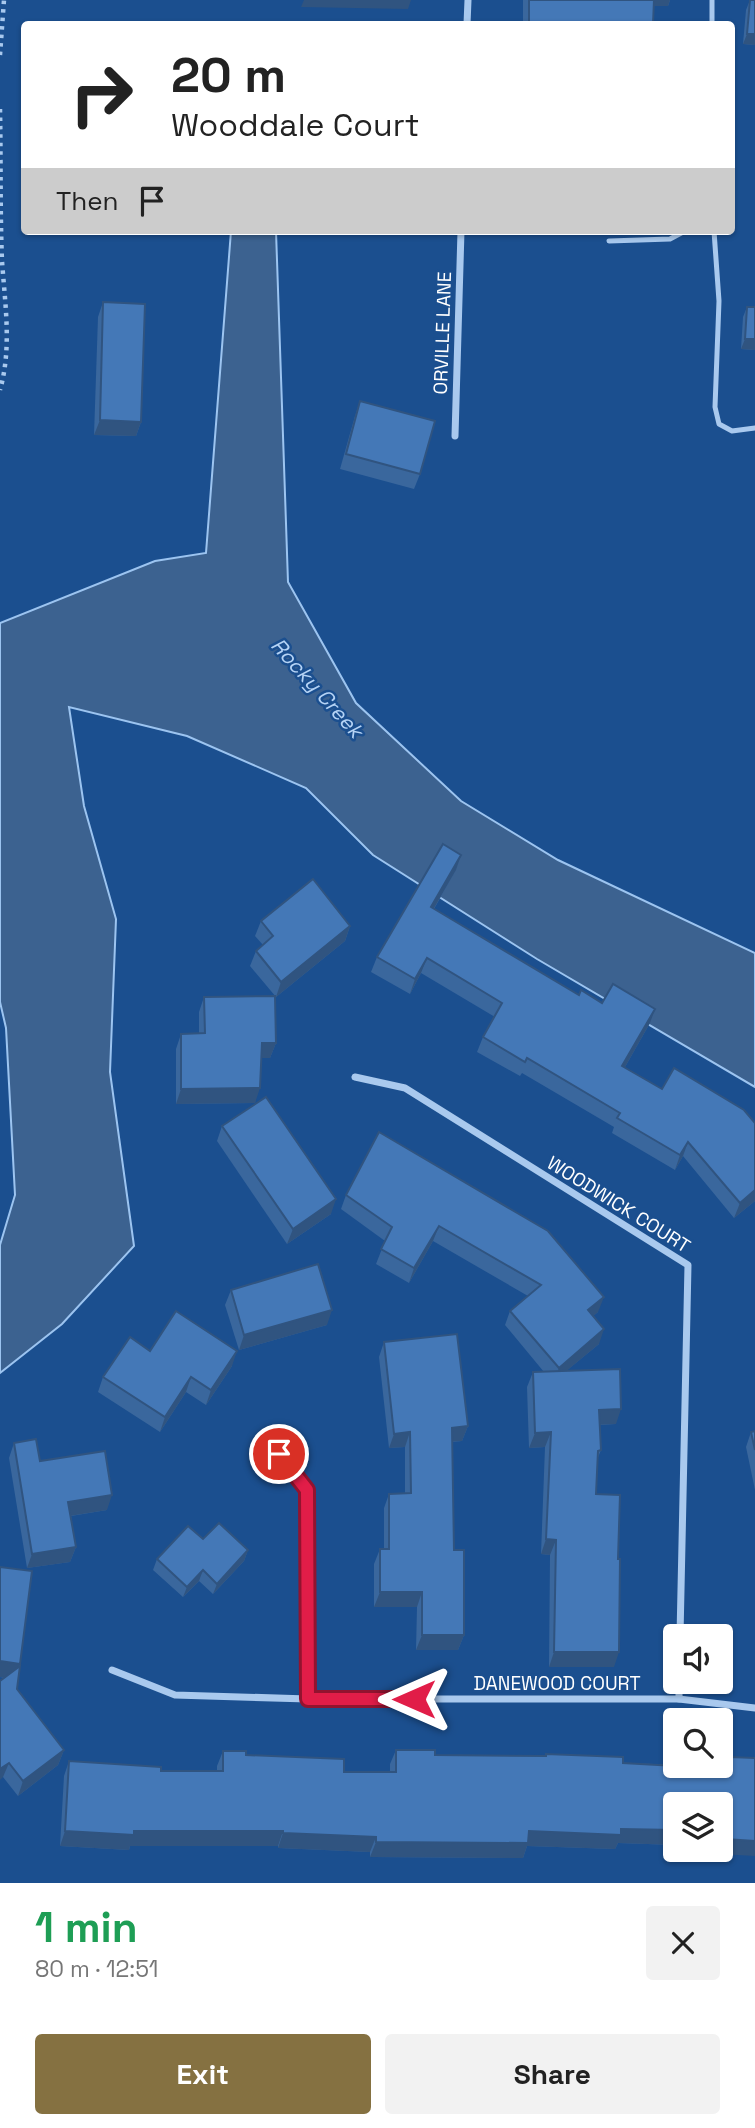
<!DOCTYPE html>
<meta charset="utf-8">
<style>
body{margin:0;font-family:"Space Grotesk",sans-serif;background:#f2f2f2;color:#222;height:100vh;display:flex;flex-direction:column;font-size:26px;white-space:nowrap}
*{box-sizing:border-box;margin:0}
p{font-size:23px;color:#767676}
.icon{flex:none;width:38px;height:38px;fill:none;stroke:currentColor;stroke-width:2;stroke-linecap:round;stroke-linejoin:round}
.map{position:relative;height:1883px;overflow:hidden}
.panel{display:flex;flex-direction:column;background:#fff;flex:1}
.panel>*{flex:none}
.hud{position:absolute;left:21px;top:21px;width:714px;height:214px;border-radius:7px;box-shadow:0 2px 5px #0004;background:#fff;color:#222;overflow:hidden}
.buttons{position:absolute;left:663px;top:1624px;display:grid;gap:14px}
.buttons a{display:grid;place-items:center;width:70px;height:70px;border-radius:7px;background:#fff;box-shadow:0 2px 5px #0004;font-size:35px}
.pin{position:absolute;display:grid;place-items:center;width:60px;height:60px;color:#fff;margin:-30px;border:4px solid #fff;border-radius:50%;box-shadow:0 2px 7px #0007}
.me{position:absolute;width:77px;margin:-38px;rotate:270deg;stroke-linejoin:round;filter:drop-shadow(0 0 5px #0008)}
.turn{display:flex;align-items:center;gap:24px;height:147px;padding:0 35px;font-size:32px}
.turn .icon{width:91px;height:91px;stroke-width:2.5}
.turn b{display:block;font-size:49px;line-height:60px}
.then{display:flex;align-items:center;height:66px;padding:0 35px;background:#0003;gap:14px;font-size:26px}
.round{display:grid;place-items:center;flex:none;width:74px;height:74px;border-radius:7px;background:#f2f2f2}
.headline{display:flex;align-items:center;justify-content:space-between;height:119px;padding:0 35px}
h1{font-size:42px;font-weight:600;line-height:52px;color:#1e9e55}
.button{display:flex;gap:14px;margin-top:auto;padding:14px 35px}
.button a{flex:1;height:80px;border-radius:7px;background:#857141;color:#fff;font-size:28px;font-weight:600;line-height:80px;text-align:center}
.button a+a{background:#f2f2f2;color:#222}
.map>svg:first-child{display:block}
</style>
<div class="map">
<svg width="755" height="1883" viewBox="0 0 755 1883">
<rect width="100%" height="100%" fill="#1b4f8f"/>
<polygon fill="#3c6290" stroke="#9cc4f0" stroke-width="2" points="231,231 276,231 288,582 356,703 461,801 558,860 755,953 755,1087 537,959 373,855 306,788 187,736 69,707 84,806 116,919 110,1072 134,1246 62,1324 0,1373 0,1245 15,1195 6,1028 0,1002 0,623 155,561 206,553"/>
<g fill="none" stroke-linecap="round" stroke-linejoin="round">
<g stroke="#a9c9ee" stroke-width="4.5" stroke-dasharray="3.5 5" stroke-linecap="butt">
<polyline points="0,55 4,0"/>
<path d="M0 109C1 159 0 210 2 261 5 304 12 348 0 390"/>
</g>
<g stroke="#a9c9ee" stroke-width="5">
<polyline points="712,0 712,24"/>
<polyline points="714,231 719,301 715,407 719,424 732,431 755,428"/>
<polyline points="609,241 670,239 685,231"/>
</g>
<g stroke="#a9c9ee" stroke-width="7">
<polyline points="467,24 468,0"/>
<polyline points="455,436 461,231"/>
<polyline points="355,1077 405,1088 688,1265 680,1636"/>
<polyline points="279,1454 307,1490 308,1699"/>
<polyline points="112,1670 175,1695 308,1699 679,1699 755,1708"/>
<polyline points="679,1699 679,1682"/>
</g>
</g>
<g fill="#3a679d">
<polygon points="523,0 670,0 668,6 654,6 653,24 523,24"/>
<polygon points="750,0 755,0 755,45 743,44 746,10"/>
<polygon points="103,302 141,422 136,436 94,435 98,317"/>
<polygon points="747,307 755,350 741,349 743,317"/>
<polygon points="360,401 420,474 414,489 340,469 355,416"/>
<polygon points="456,870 434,909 579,995 602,1003 650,1023 625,1067 755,1201 734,1218 683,1156 675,1170 612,1133 614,1127 522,1073 520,1076 477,1052 483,1037 495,1017 421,973 410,994 371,972 377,957"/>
<polygon points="261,921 350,926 345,941 276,997 250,966 256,951 263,945 255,936"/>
<polygon points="204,997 276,1043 270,1058 261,1058 255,1103 176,1104 176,1049 181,1034 199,1033 199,1012"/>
<polygon points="222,1126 331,1214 287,1244 217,1141"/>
<polygon points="379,1132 598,1312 593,1316 599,1344 566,1371 616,1424 600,1425 601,1450 597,1460 596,1494 614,1667 549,1667 550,1555 541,1554 545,1447 529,1448 527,1387 533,1372 544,1372 505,1325 510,1311 528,1296 433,1241 409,1283 376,1264 385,1241 341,1209 346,1195"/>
<polygon points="231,1290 327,1325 239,1350 225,1305"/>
<polygon points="384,1342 468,1426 462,1441 452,1442 454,1550 464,1635 458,1650 416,1650 417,1607 374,1607 374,1564 380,1549 384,1549 384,1508 389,1494 405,1493 405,1447 389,1448 379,1357"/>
<polygon points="150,1351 232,1366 206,1405 186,1392 160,1432 98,1392 103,1377"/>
<polygon points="755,1431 755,1490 746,1447 751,1432"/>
<polygon points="14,1443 107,1510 71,1516 76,1547 70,1562 27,1568 9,1458"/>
<polygon points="203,1539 248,1550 244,1561 213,1594 199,1581 183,1597 153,1570 157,1559"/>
<polygon points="0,1567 20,1666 17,1689 64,1750 58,1765 18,1796 3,1777 4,1678 0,1677"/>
<polygon points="396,1750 435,1755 727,1767 730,1757 755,1758 720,1854 721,1804 676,1804 676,1845 618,1843 615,1849 527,1846 523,1858 370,1857 370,1852 278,1848 278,1846 130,1846 129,1850 60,1846 64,1776 69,1761 161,1771 217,1771 217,1766 223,1751 344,1772 390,1772 390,1764"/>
</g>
<g fill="#305480">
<polygon points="304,0 411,0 408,9 301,7"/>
<polygon points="649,0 670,0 668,6 647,6"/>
<polygon points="747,34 755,34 755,45 743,44"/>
<polygon points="745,339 755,339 755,350 741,349"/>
<polygon points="100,420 141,422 136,436 94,435"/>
<polygon points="461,855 456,870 426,922 431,907"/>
<polygon points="350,926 345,941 276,997 281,982"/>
<polygon points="427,958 421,973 410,994 415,979"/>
<polygon points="655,1009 650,1023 617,1081 622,1066"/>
<polygon points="262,1043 276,1043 270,1058 256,1058"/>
<polygon points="260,1088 255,1103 176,1104 181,1089"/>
<polygon points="688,1142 683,1156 675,1170 680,1155"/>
<polygon points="755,1190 755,1201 734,1218 740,1203"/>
<polygon points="336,1199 331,1214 287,1244 293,1229"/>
<polygon points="439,1226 433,1241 409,1283 414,1268"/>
<polygon points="604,1297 598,1312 583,1325 588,1310"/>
<polygon points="332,1310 327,1325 239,1350 244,1335"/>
<polygon points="604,1329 599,1344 553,1382 559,1368"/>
<polygon points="237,1351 232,1366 206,1405 211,1390"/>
<polygon points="191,1377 186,1392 160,1432 165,1417"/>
<polygon points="621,1409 616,1424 594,1425 599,1410"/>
<polygon points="468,1426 462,1441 446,1442 452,1428"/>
<polygon points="410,1432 405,1447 389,1448 394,1434"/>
<polygon points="551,1432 545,1447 529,1448 535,1433"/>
<polygon points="112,1495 107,1510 63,1517 68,1502"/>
<polygon points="546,1539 556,1540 550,1555 541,1554"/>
<polygon points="76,1547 70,1562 27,1568 32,1554"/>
<polygon points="248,1550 244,1561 213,1594 217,1584"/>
<polygon points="203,1570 199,1581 183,1597 187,1587"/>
<polygon points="380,1592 422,1592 417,1607 374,1607"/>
<polygon points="422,1635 464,1635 458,1650 416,1650"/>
<polygon points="554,1652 619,1652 614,1667 549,1667"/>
<polygon points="0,1661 20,1664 15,1679 0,1677"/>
<polygon points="64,1750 58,1765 18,1796 23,1781"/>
<polygon points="9,1763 3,1777 0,1780 0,1769"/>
<polygon points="621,1829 676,1830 676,1845 618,1843 615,1849 527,1846 523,1858 370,1857 376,1842 529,1831"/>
<polygon points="65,1831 283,1831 278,1846 130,1846 129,1850 60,1846"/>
<polygon points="721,1832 726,1832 721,1845"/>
<polygon points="283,1833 376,1837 370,1852 278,1848"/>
<polygon points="725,1839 755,1841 755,1856 720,1854"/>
</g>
<g fill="#4478b7" stroke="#305480" stroke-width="2">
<polygon points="529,0 654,0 653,24 529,24"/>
<polygon points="750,0 755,0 755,34 747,34"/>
<polygon points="103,302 145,304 141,422 100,420"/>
<polygon points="747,307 755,307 755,339 745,339"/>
<polygon points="360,401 435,421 420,474 346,454"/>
<polygon points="443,844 461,855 431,907 579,995 581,990 602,1003 613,984 655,1009 622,1066 662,1089 674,1068 744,1110 755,1123 755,1190 740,1203 688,1142 680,1155 617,1118 620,1113 527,1058 525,1062 483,1037 502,1003 427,958 415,979 377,957"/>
<polygon points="313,879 350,926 281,982 256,951 273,936 261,921"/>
<polygon points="275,996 276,1043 262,1043 260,1088 181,1089 181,1034 205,1033 204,997"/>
<polygon points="266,1097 336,1199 293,1229 222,1126"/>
<polygon points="379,1132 548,1231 604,1297 588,1310 604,1329 559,1368 510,1311 541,1285 439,1226 414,1268 381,1249 392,1227 346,1195"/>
<polygon points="318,1264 332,1310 244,1335 231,1290"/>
<polygon points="176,1311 237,1351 211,1390 191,1377 165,1417 103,1377 130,1337 150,1351"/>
<polygon points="457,1334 468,1426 452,1428 454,1550 464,1550 464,1635 422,1635 422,1592 380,1592 380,1549 389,1549 389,1494 411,1493 410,1432 394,1434 384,1342"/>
<polygon points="620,1369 621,1409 599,1410 601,1450 598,1451 596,1494 620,1495 618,1559 620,1559 619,1652 554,1652 556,1540 546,1539 551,1432 535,1433 533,1372"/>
<polygon points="755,1431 755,1450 751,1432"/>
<polygon points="36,1439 40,1461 105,1451 112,1495 68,1502 76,1547 32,1554 14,1443"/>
<polygon points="219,1523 248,1550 217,1584 203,1570 187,1587 157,1559 188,1526 203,1539"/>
<polygon points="0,1567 32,1571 20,1664 0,1661"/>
<polygon points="20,1666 17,1689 64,1750 23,1781 9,1763 0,1769 0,1681"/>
<polygon points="396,1750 435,1750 435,1755 546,1756 546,1754 623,1757 623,1763 676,1766 730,1767 730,1757 755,1758 755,1841 725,1839 726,1832 721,1832 721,1804 676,1804 676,1830 621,1829 621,1835 529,1831 528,1843 376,1842 376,1837 283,1833 283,1831 134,1831 134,1835 65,1831 69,1761 161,1767 161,1771 223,1771 223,1751 246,1751 246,1755 344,1759 344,1772 396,1772"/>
</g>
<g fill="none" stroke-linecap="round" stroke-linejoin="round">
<defs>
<polyline id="route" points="279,1454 307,1490 308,1699 414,1699"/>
</defs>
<use href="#route" stroke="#92132f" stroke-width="18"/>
<use href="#route" stroke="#e11d48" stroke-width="12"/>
</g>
<g text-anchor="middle" stroke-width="5" stroke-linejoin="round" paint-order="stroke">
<g font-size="19" fill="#fff" stroke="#1b4f8f">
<text transform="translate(442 333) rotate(-88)" y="7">ORVILLE LANE</text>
<text transform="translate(619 1204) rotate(32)" y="7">WOODWICK COURT</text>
<text x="557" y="1690">DANEWOOD COURT</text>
</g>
<g font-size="21" font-style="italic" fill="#b5d3f5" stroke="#1b4f8f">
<text transform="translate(317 688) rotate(48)" y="7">Rocky Creek</text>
</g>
</g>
</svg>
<div class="buttons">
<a><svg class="icon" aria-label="sound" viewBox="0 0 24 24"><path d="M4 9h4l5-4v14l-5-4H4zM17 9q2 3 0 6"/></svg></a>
<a><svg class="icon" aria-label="search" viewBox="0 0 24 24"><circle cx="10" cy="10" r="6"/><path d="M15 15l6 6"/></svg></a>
<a><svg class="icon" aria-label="layers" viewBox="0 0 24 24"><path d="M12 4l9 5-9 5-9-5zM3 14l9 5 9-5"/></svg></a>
</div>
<div class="pin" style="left:279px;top:1454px;background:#d93025"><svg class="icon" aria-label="arrive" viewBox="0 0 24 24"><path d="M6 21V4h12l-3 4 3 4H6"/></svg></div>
<svg class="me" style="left:414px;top:1699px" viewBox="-20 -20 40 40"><path d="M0-17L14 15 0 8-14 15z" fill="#e11d48" stroke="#fff" stroke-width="4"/></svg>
<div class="hud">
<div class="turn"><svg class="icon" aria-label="right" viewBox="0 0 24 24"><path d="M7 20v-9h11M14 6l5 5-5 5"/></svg><div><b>20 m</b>Wooddale Court</div></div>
<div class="then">Then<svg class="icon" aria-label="arrive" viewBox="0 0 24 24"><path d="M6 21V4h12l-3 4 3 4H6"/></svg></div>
</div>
</div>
<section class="panel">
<div class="headline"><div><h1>1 min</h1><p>80 m · 12:51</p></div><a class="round"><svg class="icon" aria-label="close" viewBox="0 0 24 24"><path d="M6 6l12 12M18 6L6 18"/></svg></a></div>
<div class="button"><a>Exit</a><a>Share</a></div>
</section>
